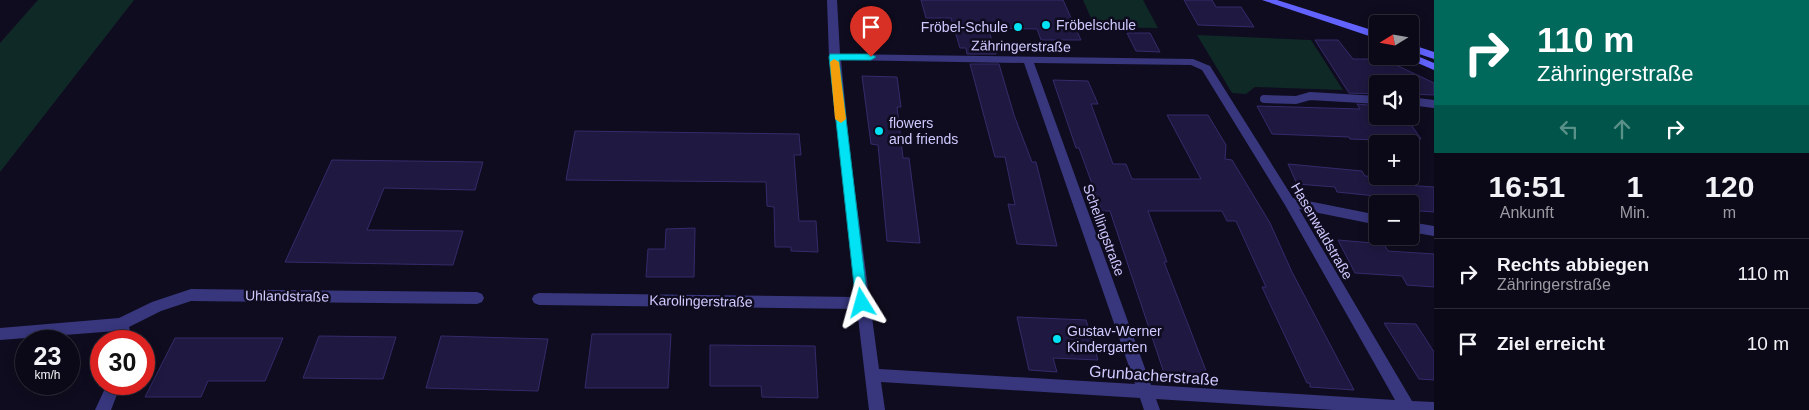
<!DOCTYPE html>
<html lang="de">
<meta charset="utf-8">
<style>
body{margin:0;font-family:Arial,sans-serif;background:#191724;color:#f1f3f6;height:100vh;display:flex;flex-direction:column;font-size:19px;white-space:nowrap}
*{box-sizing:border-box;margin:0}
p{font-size:16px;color:#9a9aa1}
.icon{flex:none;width:28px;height:28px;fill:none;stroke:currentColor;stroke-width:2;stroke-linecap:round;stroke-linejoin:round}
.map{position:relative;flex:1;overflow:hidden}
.drawer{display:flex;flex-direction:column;background:#0b0917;width:375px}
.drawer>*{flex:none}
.top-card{background:#00695c;color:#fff;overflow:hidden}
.needle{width:32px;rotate:259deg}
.tools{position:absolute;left:1369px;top:15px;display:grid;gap:10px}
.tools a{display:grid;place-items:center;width:50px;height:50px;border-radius:5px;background:#0b0917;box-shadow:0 2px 12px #0003,0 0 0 1px #2b2a36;font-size:25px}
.speed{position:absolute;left:15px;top:330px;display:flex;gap:10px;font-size:25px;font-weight:700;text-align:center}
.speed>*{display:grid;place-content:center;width:65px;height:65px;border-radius:50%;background:#0b0917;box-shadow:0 2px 12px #0003,0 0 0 1px #2b2a36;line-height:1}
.speed small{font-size:12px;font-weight:400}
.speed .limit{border:8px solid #d22;background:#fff;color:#111}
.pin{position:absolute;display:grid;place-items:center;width:42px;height:42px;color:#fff;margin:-51px -21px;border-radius:50% 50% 50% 0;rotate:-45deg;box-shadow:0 0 5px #0007}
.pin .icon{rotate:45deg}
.me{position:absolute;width:55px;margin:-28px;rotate:352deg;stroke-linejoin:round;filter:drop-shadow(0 0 4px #0008)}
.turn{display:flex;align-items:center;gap:18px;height:105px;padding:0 20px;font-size:22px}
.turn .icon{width:65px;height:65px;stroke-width:2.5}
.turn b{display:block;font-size:35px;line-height:42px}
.lanes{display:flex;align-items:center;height:48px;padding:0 20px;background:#0003;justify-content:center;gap:25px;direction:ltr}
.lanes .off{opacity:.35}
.eta{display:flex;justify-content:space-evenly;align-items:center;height:85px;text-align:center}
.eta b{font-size:30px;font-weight:600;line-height:35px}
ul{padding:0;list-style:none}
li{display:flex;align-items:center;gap:15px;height:70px;padding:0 20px;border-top:1px solid #2b2a36}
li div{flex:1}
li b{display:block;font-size:19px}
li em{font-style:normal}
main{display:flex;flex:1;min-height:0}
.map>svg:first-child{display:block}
</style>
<main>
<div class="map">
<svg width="1434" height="410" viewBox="0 0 1434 410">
<rect width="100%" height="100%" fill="#0f0c1f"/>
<g fill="#0f2927">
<polygon points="38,0 134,0 0,172 0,43"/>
<polygon points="1083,0 1143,0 1158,28 1095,27"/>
<polygon points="1197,35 1311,40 1343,90 1255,87 1246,94 1232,93"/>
</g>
<g fill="#1f1840" stroke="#352b6b">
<polygon points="921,0 1063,0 1081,40 1041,40 1037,29 988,28 996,54 967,54 966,48 960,48 951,18 926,18"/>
<polygon points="1184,0 1212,0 1216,7 1241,7 1254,27 1198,25"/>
<polygon points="1127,33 1150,33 1160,52 1136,51"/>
<polygon points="1315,40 1338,40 1353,59 1371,59 1375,55 1434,83 1434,95 1410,94 1410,84 1378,84 1378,94 1349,93"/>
<polygon points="970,64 999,64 1014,115 1032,162 1036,162 1057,246 1017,244 1008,204 1015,205 1005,157 995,157"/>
<polygon points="862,76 897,77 901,107 897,107 903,158 909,158 920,243 887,241 878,145 871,144"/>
<polygon points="1053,80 1088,81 1098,104 1091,104 1113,164 1126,164 1132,179 1201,179 1167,115 1208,115 1226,145 1225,159 1232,160 1270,223 1292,272 1354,390 1310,387 1310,383 1307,383 1262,287 1266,287 1236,221 1227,221 1222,211 1148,211 1167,262 1164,262 1208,376 1164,373 1110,211 1102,211 1079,148 1076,148"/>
<polygon points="1357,104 1378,106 1378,116 1405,116 1421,139 1373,137 1376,140 1350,139 1349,137 1272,134 1257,106 1360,109"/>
<polygon points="575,131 799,134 801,155 794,155 799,221 816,221 818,252 791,251 791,247 775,247 774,207 767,206 766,182 566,180"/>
<polygon points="332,160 483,162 475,190 384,188 367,230 463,231 453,265 285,262"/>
<polygon points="1288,164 1362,171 1365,176 1401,179 1405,185 1434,187 1434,212 1420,211 1417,205 1410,204 1380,202 1376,196 1337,192 1335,187 1297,184"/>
<polygon points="695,228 694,277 646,277 648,249 665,249 666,229"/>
<polygon points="1338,240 1384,244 1388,251 1434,254 1434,287 1407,285 1402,276 1355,273"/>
<polygon points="1017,317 1086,320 1098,360 1053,358 1057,372 1029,370"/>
<polygon points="1384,323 1416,324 1434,352 1434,380 1419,379"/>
<polygon points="592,334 671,334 668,388 585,388"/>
<polygon points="319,336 396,337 383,379 303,378"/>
<polygon points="441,336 548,339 538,391 426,388"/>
<polygon points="175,338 283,338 265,381 208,381 201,397 145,397"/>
<polygon points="710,345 815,346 818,398 762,397 761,386 710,386"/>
</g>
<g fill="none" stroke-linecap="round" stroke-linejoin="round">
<g stroke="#38377e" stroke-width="8">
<polyline points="1264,99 1296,100 1310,96 1378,100"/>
<polyline points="1410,101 1434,104"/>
</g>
<g fill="#38377e" fill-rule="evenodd">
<path d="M827 0H837L840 54 1193 59 1210 66 1293 198 1378 215V225L1299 209 1412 401 1434 402V410H1334L1156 399 1160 410H1144L1140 398 881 382 885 410H869L857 309 539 305 534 303 532 299 534 295 539 293 855 297 829 57ZM841 60 1024 63 1135 384 879 369 850 154ZM1034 63 1191 65 1202 70 1285 205 1395 400 1151 385Z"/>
<polygon points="1410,222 1434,226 1434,236 1410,232"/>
<polygon points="191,289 477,292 482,294 484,298 482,302 477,304 191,301 161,311 129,327 133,341 119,341 116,331 0,340 0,328 119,318 152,302"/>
<polygon points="107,384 121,384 111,410 95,410"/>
</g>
<g fill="#6263fe" fill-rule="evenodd">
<polygon points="1262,0 1277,0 1378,32 1378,39"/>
<polygon points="1410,44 1434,52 1434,59 1410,51"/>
<polygon points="1410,53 1434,63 1434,70 1406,58 1405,56 1410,56"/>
</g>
</g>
<polygon fill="#01e3f4" stroke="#01949f" points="830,54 871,54 876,57 871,60 839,60 868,303 866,307 862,308 858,307 856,303 829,57"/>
<polygon fill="#f59e0b" points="834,59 839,62 846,119 841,123 835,119 830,62"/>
<g fill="#01e3f4" stroke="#0f0c1f" stroke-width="2">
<circle cx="1046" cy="25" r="5"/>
<circle cx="1018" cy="27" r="5"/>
<circle cx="879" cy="131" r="5"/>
<circle cx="1057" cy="339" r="5"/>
</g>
<g text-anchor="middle" stroke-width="5" stroke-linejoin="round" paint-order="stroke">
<g font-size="14" fill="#cfcaff" stroke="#0f0c1f" text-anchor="start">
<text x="1056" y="30">Fröbelschule</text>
<text x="1008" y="32" text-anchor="end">Fröbel-Schule</text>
<text x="889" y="128">flowers<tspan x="889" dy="16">and friends</tspan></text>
<text x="1067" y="336">Gustav-Werner<tspan x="1067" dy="16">Kindergarten</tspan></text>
</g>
<g font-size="14" fill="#cfcaff" stroke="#0f0c1f">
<text transform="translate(1021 46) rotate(1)" y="5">Zähringerstraße</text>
<text transform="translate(1104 230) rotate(70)" y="5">Schellingstraße</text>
<text transform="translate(1322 231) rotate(60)" y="5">Hasenwaldstraße</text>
<text transform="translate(287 296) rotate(1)" y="5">Uhlandstraße</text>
<text transform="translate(701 301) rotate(1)" y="5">Karolingerstraße</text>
</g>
<g font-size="16" fill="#cfcaff" stroke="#0f0c1f">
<text transform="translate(1154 375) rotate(4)" y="6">Grunbacherstraße</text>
</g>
</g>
</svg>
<div class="tools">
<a><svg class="needle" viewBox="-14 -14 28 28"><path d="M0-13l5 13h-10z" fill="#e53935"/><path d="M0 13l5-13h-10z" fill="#9a9aa1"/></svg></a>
<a><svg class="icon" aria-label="sound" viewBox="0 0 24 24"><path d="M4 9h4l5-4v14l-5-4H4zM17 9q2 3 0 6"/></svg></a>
<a>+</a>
<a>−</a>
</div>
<div class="speed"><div>23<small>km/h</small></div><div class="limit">30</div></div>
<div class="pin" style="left:871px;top:57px;background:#d93025"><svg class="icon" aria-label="arrive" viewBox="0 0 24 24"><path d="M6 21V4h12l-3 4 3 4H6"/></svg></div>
<svg class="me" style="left:862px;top:303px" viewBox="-20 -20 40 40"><path d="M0-17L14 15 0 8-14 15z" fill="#01e3f4" stroke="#fff" stroke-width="4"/></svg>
</div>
<section class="drawer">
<div class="top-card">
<div class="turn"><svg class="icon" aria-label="right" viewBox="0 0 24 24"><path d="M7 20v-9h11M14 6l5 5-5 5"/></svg><div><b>110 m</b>Zähringerstraße</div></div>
<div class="lanes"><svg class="icon off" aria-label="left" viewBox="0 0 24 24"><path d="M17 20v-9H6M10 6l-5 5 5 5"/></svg><svg class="icon off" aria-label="ahead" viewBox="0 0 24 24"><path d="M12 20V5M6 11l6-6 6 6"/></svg><svg class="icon" aria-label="right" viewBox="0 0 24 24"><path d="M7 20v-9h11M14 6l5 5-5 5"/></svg></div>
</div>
<div class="eta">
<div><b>16:51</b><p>Ankunft</p></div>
<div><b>1</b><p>Min.</p></div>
<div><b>120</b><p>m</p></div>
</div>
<ul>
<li><svg class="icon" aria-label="right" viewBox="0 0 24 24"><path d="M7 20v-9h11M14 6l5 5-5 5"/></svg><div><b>Rechts abbiegen</b><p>Zähringerstraße</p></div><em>110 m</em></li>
<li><svg class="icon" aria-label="arrive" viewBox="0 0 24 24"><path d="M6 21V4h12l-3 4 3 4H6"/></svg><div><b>Ziel erreicht</b></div><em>10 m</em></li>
</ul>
</section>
</main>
